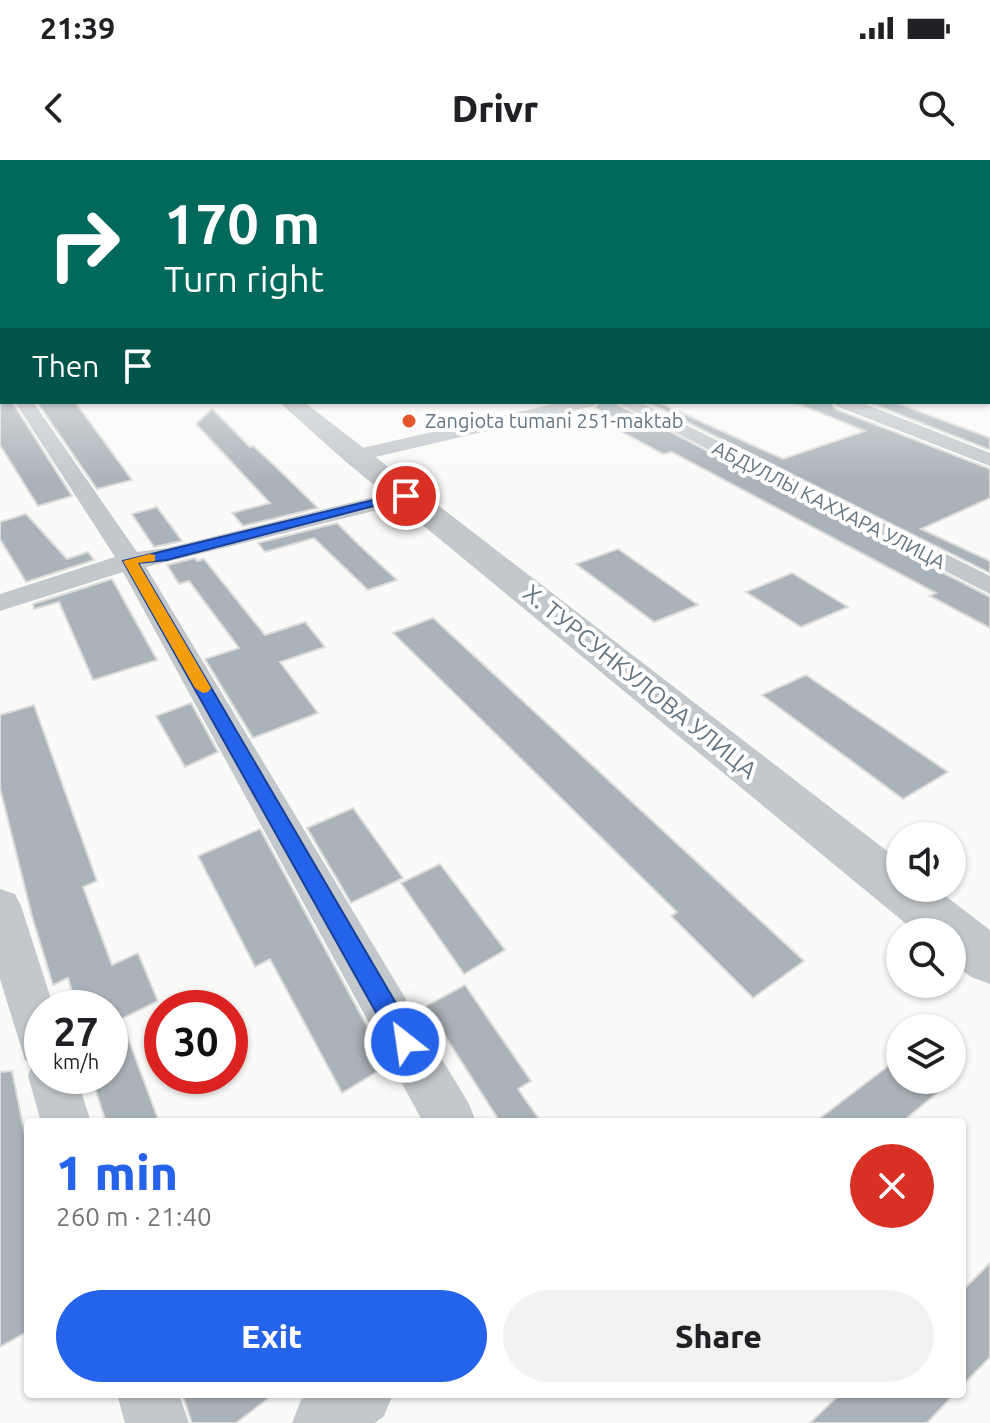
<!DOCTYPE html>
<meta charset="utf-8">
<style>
body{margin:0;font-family:Ubuntu,sans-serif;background:#f2f2f2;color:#202124;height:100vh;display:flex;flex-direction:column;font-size:30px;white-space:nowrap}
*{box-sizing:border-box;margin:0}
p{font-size:26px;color:#757577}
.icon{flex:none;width:44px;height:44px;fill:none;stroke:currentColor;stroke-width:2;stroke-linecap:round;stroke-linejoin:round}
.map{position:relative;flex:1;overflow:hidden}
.drawer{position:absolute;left:24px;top:958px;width:942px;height:280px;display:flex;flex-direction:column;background:#fff;border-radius:8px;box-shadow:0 2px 6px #0004}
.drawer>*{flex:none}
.guide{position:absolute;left:0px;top:0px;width:990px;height:244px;box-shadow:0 2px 6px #0004;background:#00695c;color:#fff;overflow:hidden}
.tools{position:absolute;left:886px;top:662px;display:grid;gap:16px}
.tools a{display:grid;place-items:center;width:80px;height:80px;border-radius:50%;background:#fff;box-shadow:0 2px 6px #0004;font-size:40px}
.speed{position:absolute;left:24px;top:830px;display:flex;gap:16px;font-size:40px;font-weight:700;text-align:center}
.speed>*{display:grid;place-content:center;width:104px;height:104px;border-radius:50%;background:#fff;box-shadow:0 2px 6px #0004;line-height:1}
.speed small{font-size:20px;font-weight:400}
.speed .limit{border:12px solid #d22;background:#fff;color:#111}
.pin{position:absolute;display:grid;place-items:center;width:68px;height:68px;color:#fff;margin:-34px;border:4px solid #fff;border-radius:50%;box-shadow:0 2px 8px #0007}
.me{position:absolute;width:88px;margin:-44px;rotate:330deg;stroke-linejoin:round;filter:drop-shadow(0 0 6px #0008)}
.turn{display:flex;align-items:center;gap:28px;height:168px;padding:0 32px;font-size:36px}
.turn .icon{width:104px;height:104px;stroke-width:2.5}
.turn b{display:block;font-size:56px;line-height:68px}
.then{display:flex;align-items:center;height:76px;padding:0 32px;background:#0003;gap:16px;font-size:30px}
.round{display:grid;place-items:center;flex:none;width:84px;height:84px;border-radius:42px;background:#f2f2f2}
.headline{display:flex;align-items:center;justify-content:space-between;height:136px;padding:0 32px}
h1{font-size:48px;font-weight:800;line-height:60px;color:#2563eb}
.primary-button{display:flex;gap:16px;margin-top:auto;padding:16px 32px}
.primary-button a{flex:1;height:92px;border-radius:48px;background:#2563eb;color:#fff;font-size:32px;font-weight:800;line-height:92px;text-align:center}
.primary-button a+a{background:#f2f2f2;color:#202124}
.status{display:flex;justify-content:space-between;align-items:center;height:56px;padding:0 40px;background:#fff;direction:ltr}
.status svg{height:22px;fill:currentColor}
header{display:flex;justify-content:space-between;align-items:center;height:104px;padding:0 32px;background:#fff;font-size:36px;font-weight:800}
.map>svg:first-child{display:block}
</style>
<div class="status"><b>21:39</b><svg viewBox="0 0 49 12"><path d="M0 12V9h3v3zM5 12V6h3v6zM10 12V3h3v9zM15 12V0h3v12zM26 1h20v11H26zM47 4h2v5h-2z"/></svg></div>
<header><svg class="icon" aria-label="back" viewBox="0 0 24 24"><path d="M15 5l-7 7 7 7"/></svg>Drivr<svg class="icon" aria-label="search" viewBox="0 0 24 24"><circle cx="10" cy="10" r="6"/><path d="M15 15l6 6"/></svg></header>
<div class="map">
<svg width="990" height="1263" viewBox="0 0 990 1263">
<rect width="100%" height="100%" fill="#fafaf8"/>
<g fill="#aab3b9" stroke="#dcdcda" stroke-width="2">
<polygon points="0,242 12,242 72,336 38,346 0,285"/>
<polygon points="37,242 75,242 132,320 97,329"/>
<polygon points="599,242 613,242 990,437 990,468 930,436 936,433 852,388 672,292 663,294 620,271 631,267 595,248"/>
<polygon points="647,242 658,242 783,299 865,271 796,243 831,242 835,249 990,309 990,338 921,369 990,401 990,413"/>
<polygon points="868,242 894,242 990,278 990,290"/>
<polygon points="212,249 250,287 253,286 275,306 318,348 243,366 232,353 270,343 196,264"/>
<polygon points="157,347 182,381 154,387 132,354"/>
<polygon points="26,354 67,399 88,392 94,400 26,422 0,379 0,362"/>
<polygon points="337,363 359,385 397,420 368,430 314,378 265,392 258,383"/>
<polygon points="618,389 698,445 654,462 576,404"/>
<polygon points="195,398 197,401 204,399 265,475 305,462 325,487 280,502 318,553 253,578 205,499 239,488 189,421 179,424 167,405"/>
<polygon points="792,413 848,447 801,467 746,432"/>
<polygon points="112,419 157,500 93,520 59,442 34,449 33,444"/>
<polygon points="433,458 646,655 804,801 753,838 671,756 677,752 393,473"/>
<polygon points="806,515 948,612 903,639 762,535"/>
<polygon points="191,543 218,592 185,607 156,556"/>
<polygon points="34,545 97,721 83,727 112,805 138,793 158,841 121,859 159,962 106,962 91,916 110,916 110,848 77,848 68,818 53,825 32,756 0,628 0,555"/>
<polygon points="353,648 403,718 351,743 307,668"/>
<polygon points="260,669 388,905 342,933 270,799 255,807 198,696"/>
<polygon points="440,704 505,790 464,814 401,723"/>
<polygon points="465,825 531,921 518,929 541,962 500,962 426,846"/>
<polygon points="900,897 900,920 923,920 937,933 902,962 815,962"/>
<polygon points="12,911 28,990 28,1171 0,1187 0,912"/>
<polygon points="990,1103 990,1197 962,1226 962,1131"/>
<polygon points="182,1234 274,1234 236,1263 192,1263"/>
<polygon points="840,1234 954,1234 927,1263 810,1263"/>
</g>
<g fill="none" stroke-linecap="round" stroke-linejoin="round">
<g fill="#c3c8cc" fill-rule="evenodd">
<rect x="988" y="155" width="2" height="10"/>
<rect x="0" y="201" width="2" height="13"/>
<rect x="988" y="212" width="2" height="10"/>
<polygon points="15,242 33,242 137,392 167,388 406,329 414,331 417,336 414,341 146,407 469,944 476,962 423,962 123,412 0,451 0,434 115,397"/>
<polygon points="562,242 596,242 594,246 354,302 343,296 354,290"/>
<polygon points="616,242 640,242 990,416 990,434"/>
<polygon points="834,242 860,242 990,293 990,306 836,246"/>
<polygon points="0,729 15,734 21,746 54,848 42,848 42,916 76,916 91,962 41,962 28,916 33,903 25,900 0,819"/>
<polygon points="117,1234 179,1234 189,1263 125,1263"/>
<polygon points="310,1234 393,1234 384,1256 375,1263 292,1263 301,1240"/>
</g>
<polygon fill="#c3c8cc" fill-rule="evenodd" points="279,242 304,242 900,701 900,728 935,728 990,770 990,824 971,817 952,802 952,772 916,772 345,301"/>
</g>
<linearGradient id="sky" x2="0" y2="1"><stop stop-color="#96bcdc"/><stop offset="0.45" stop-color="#fdfdfc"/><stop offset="1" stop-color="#fdfdfc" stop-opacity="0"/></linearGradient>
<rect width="990" height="322" fill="url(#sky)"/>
<polygon fill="#2563eb" stroke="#184099" stroke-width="2" points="402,333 412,336 167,400 138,403 414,874 417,882 414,890 405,893 397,890 123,401"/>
<polygon fill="#f59e0b" points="150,394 155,395 155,401 138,403 211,528 208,532 203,533 195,528 123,401"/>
<circle fill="#e4572e" stroke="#fff" stroke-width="3" cx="409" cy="261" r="8"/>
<g text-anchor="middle" stroke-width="8" stroke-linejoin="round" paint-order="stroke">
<g font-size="20" fill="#657683" stroke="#fff" text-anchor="start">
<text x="425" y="268">Zangiota tumani 251-maktab</text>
</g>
<g font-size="20" fill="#657683" stroke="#fff">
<text transform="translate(829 345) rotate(27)" y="7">АБДУЛЛЫ КАХХАРА УЛИЦА</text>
</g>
<g font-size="24" fill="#657683" stroke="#fff">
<text transform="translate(640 522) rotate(39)" y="8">Х. ТУРСУНКУЛОВА УЛИЦА</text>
</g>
</g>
</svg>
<div class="tools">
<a><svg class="icon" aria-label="sound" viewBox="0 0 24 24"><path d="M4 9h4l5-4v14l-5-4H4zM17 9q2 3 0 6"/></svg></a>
<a><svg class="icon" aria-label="search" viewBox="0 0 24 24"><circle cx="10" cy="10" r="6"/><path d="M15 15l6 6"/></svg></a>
<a><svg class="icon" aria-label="layers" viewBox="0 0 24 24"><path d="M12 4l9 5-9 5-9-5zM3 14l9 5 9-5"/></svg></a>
</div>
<div class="speed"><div>27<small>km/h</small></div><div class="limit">30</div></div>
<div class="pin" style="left:406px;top:336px;background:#d93025"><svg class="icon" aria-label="arrive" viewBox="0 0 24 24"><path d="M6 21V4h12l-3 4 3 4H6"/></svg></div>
<svg class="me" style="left:405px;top:882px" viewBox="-20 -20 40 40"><circle r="17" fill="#2563eb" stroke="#fff" stroke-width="3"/><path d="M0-11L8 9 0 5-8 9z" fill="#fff"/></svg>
<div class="guide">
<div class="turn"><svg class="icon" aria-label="right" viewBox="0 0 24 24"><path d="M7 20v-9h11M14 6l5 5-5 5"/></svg><div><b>170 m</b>Turn right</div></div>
<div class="then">Then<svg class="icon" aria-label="arrive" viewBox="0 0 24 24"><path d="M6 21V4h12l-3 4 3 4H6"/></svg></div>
</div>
<section class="drawer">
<div class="headline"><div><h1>1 min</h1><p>260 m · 21:40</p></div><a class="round" style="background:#d93025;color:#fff"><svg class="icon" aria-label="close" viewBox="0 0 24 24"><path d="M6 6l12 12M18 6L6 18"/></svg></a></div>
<div class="primary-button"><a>Exit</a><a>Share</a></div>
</section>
</div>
